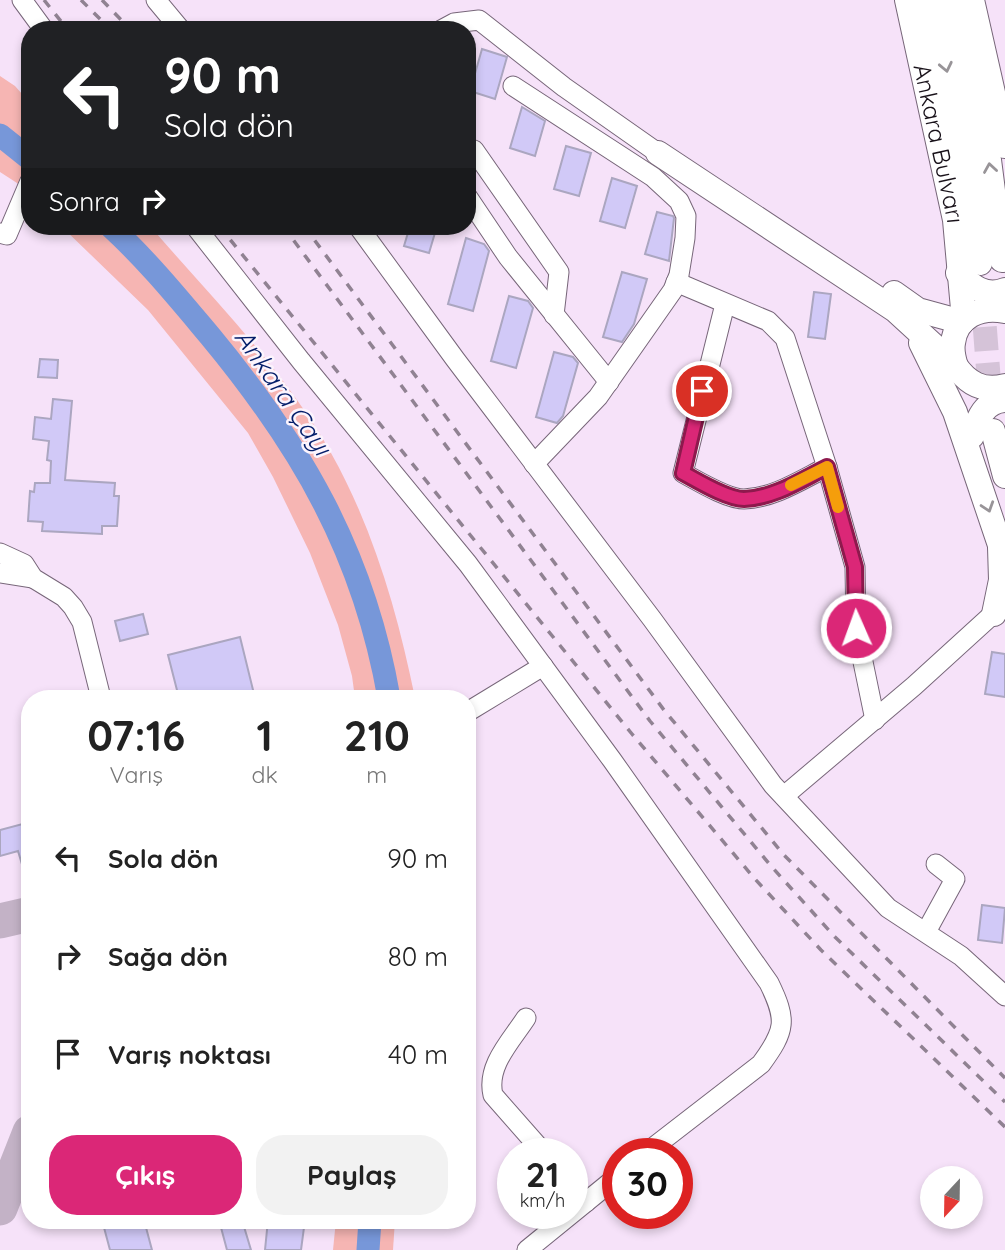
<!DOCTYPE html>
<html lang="tr">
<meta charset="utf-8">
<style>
body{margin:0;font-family:Quicksand,sans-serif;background:#f2f2f2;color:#222;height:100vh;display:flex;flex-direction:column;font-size:26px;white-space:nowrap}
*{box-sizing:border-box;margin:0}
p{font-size:23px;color:#767676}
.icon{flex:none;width:38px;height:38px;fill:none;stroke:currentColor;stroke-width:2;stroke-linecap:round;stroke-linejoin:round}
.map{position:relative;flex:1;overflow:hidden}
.drawer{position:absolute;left:21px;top:690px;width:455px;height:539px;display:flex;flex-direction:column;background:#fff;border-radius:28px;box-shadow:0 4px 10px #0003}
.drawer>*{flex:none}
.guide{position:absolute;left:21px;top:21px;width:455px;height:214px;border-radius:28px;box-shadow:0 4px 10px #0003;background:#202124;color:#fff;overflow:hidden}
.needle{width:46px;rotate:202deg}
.fabs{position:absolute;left:920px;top:1166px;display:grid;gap:14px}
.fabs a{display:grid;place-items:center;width:63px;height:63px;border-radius:50%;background:#fff;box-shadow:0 4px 10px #0003;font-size:35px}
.speed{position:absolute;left:497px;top:1138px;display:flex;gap:14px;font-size:35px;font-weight:700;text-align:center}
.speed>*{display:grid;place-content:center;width:91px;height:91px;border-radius:50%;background:#fff;box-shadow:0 4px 10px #0003;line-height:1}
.speed small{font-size:18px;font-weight:400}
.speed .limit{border:10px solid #d22;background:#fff;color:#111}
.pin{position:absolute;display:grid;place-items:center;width:60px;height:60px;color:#fff;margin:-30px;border:4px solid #fff;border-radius:50%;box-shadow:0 2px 7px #0007}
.me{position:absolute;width:77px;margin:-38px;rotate:358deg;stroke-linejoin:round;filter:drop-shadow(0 0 5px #0008)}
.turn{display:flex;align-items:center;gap:24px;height:147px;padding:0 28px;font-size:32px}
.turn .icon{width:91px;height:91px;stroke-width:2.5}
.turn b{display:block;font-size:49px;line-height:60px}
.then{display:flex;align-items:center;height:66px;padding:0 28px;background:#0003;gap:14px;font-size:26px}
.eta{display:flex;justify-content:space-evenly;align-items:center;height:119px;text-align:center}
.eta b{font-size:42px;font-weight:800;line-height:49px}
.button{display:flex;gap:14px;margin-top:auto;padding:14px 28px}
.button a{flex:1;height:80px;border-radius:28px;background:#db2777;color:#fff;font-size:28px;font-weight:800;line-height:80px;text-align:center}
.button a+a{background:#f2f2f2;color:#222}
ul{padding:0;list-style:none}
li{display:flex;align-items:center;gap:21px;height:98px;padding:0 28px}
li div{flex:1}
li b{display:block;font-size:26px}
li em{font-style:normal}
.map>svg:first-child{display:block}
</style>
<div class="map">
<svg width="1005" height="1250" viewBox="0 0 1005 1250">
<rect width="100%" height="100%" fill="#f6e2f9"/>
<g fill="#f6b5b3">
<polygon points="0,76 15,86 30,103 30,195 17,183 0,172"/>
<path d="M61 226H150C199 283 253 338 297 400 361 487 394 594 415 698H355L352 676 338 625 310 553 273 477 248 433 148 310Z"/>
<polygon points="336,1220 395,1220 393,1250 333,1250"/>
</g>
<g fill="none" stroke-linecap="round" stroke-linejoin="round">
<g stroke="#7797d9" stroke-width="23">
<polyline points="0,135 30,159"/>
<path d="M110 226C147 260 178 298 210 336 302 447 364 554 389 698"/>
<polyline points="368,1250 370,1220"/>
</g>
<g stroke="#c3b2c6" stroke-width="35">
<polyline points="0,921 30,914"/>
<polyline points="0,1208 30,1132"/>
</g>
</g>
<g fill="#d1c9f7" stroke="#aba6c0" stroke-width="2">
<polygon points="482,49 507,57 495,99 470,91"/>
<polygon points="522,107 545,121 535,156 510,148"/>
<polygon points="566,146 591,153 579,196 554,189"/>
<polygon points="612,178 637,186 625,228 600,221"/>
<polygon points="657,212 673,216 674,218 669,261 645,254"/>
<polygon points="410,226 437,226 429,253 404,246"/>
<polygon points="466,238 484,244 489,251 473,311 448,304"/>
<polygon points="622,272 647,279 634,324 622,342 603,337"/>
<polygon points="814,292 831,294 825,339 808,337"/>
<polygon points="509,296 528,301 533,308 516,368 491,361"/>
<polygon points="554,352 573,357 578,363 563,416 557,423 536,417"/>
<polygon points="40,359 58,360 57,378 38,377"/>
<polygon points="53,399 72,401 65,480 115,483 114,496 119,496 117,526 102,526 102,534 42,531 43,522 28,521 30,491 34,492 35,483 50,483 51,461 47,460 49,441 33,439 35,417 51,419"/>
<polygon points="143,614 148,634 120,641 115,621"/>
<polygon points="240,637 255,698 179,698 168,655"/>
<polygon points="992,652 1005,654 1005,697 985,694"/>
<polygon points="30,822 30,881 27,881 18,851 0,856 0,830"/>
<polygon points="982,905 1005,908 1002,943 978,940"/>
<polygon points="102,1220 144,1220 152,1250 110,1250"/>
<polygon points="219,1220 242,1220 251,1250 227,1250"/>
<polygon points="268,1220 305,1220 301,1250 265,1250"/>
</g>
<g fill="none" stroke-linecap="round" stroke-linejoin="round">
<polyline stroke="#d5c3d8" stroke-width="24" stroke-dasharray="24 12" stroke-linecap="butt" points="982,291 991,408"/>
<defs>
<g id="minor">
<polyline points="22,0 44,30"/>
<polyline points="156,0 181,30"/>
<polyline points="441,30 454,23 479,20 564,87 658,153"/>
<polyline points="513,86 653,177 679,201 686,216 685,238 679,275 673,290 598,397 534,464"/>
<polyline points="467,148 474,150 559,272 554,315"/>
<polyline points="467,196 508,257 609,382"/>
<path d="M195 226 301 361 468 564 612 760 769 983C787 1020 786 1030 761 1064L646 1153"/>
<polyline points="358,226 455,359 652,619 773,785 888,908 961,956 1005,996"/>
<polyline points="0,233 7,235 30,181"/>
<polyline points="676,282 768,321 785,338 827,467 855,567 856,628 875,720"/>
<path d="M725 304 683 473C698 481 727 499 744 499 774 498 801 480 827 467"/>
<polyline points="0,553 24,564 33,578 64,597 73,607 82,622 101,698"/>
<polyline points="0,573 33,578"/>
<polyline points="469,711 543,666"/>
<polyline points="784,796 914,686 1004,604"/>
<polyline points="926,932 955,879 936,864"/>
<path d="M526 1018C511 1041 486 1066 493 1095L544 1153"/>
<polyline points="572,1186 586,1202"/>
<polyline points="527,1250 618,1176"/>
</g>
<g id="major">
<path id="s1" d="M907 0 955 220 964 320"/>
<polyline points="930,0 966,163 980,263"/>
<polyline points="953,0 989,160 1002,260"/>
<polyline points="972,0 1005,146"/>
<path d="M658 153 895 310 955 365C967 383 983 392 1005 386"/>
<path d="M958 273C972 286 985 298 1005 290"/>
<polyline points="894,293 918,310 962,322"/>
<polyline points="921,343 955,412 1005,560"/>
<path d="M957 371C955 362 951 353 953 343 956 316 981 306 1005 311"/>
<polyline points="993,431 1005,476"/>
<path d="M972 436C978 419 984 401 1005 400"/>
<polyline points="994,614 1001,580 1000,547"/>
</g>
</defs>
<use href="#minor" stroke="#776679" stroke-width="21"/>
<use href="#major" stroke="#776679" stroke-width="26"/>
<use href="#minor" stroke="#fff" stroke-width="19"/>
<use href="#major" stroke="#fff" stroke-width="24"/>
<g stroke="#908292" stroke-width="3.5" stroke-dasharray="9 9" stroke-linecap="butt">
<polyline points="44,0 68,30"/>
<polyline points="81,0 111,30"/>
<polyline points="102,0 131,30"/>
<polyline points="219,226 632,734 755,879 821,950 1005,1127"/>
<polyline points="283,226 650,721 771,866 835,937 1005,1102"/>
<polyline points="304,226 664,710 784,855 1005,1078"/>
</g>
</g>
<defs><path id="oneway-chevron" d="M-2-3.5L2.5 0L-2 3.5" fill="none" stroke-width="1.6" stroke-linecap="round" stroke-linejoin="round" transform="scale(1.75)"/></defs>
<g stroke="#989498">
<use href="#oneway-chevron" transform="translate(946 67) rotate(78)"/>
<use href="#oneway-chevron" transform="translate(990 168) rotate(-99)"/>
<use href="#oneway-chevron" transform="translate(988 507) rotate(72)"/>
</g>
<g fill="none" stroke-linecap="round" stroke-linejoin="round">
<defs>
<path id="route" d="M702 391 683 473C698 481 727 499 744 499 774 498 801 480 827 467L855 567 856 628"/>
</defs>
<use href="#route" stroke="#8e194d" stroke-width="18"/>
<use href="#route" stroke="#db2777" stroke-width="12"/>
<polyline stroke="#f59e0b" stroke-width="12" points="791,485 827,467 838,507"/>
</g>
<g text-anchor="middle" stroke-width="5" stroke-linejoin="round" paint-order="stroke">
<g font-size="24" fill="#19121a" stroke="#fcf4fd">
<text dy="8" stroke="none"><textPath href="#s1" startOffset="147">Ankara Bulvarı</textPath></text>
</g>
<g font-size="26" font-style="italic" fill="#041e6a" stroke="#fcf4fd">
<text transform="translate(283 392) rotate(55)" y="9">Ankara Çayı</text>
</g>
</g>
</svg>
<div class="fabs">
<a><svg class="needle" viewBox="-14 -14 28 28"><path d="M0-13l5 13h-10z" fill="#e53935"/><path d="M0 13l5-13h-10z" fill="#767676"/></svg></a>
</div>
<div class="speed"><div>21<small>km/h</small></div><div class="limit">30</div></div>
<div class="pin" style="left:702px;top:391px;background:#d93025"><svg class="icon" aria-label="arrive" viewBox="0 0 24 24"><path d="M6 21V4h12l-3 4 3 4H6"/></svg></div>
<svg class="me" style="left:856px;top:628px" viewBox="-20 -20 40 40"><circle r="17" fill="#db2777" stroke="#fff" stroke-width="3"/><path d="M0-11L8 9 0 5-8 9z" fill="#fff"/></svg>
<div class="guide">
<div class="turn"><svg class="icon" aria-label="left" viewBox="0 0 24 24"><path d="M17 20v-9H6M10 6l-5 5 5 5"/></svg><div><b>90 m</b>Sola dön</div></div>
<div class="then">Sonra<svg class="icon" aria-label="right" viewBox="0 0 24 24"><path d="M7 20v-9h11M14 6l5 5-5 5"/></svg></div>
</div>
<section class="drawer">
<div class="eta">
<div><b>07:16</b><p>Varış</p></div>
<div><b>1</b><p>dk</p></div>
<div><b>210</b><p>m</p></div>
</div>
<ul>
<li><svg class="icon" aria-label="left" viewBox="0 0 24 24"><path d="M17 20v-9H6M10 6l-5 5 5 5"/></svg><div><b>Sola dön</b></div><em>90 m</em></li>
<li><svg class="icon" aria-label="right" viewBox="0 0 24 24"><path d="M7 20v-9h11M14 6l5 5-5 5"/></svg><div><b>Sağa dön</b></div><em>80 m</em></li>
<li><svg class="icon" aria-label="arrive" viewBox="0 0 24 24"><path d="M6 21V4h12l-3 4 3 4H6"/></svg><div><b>Varış noktası</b></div><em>40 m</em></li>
</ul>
<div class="button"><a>Çıkış</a><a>Paylaş</a></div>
</section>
</div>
